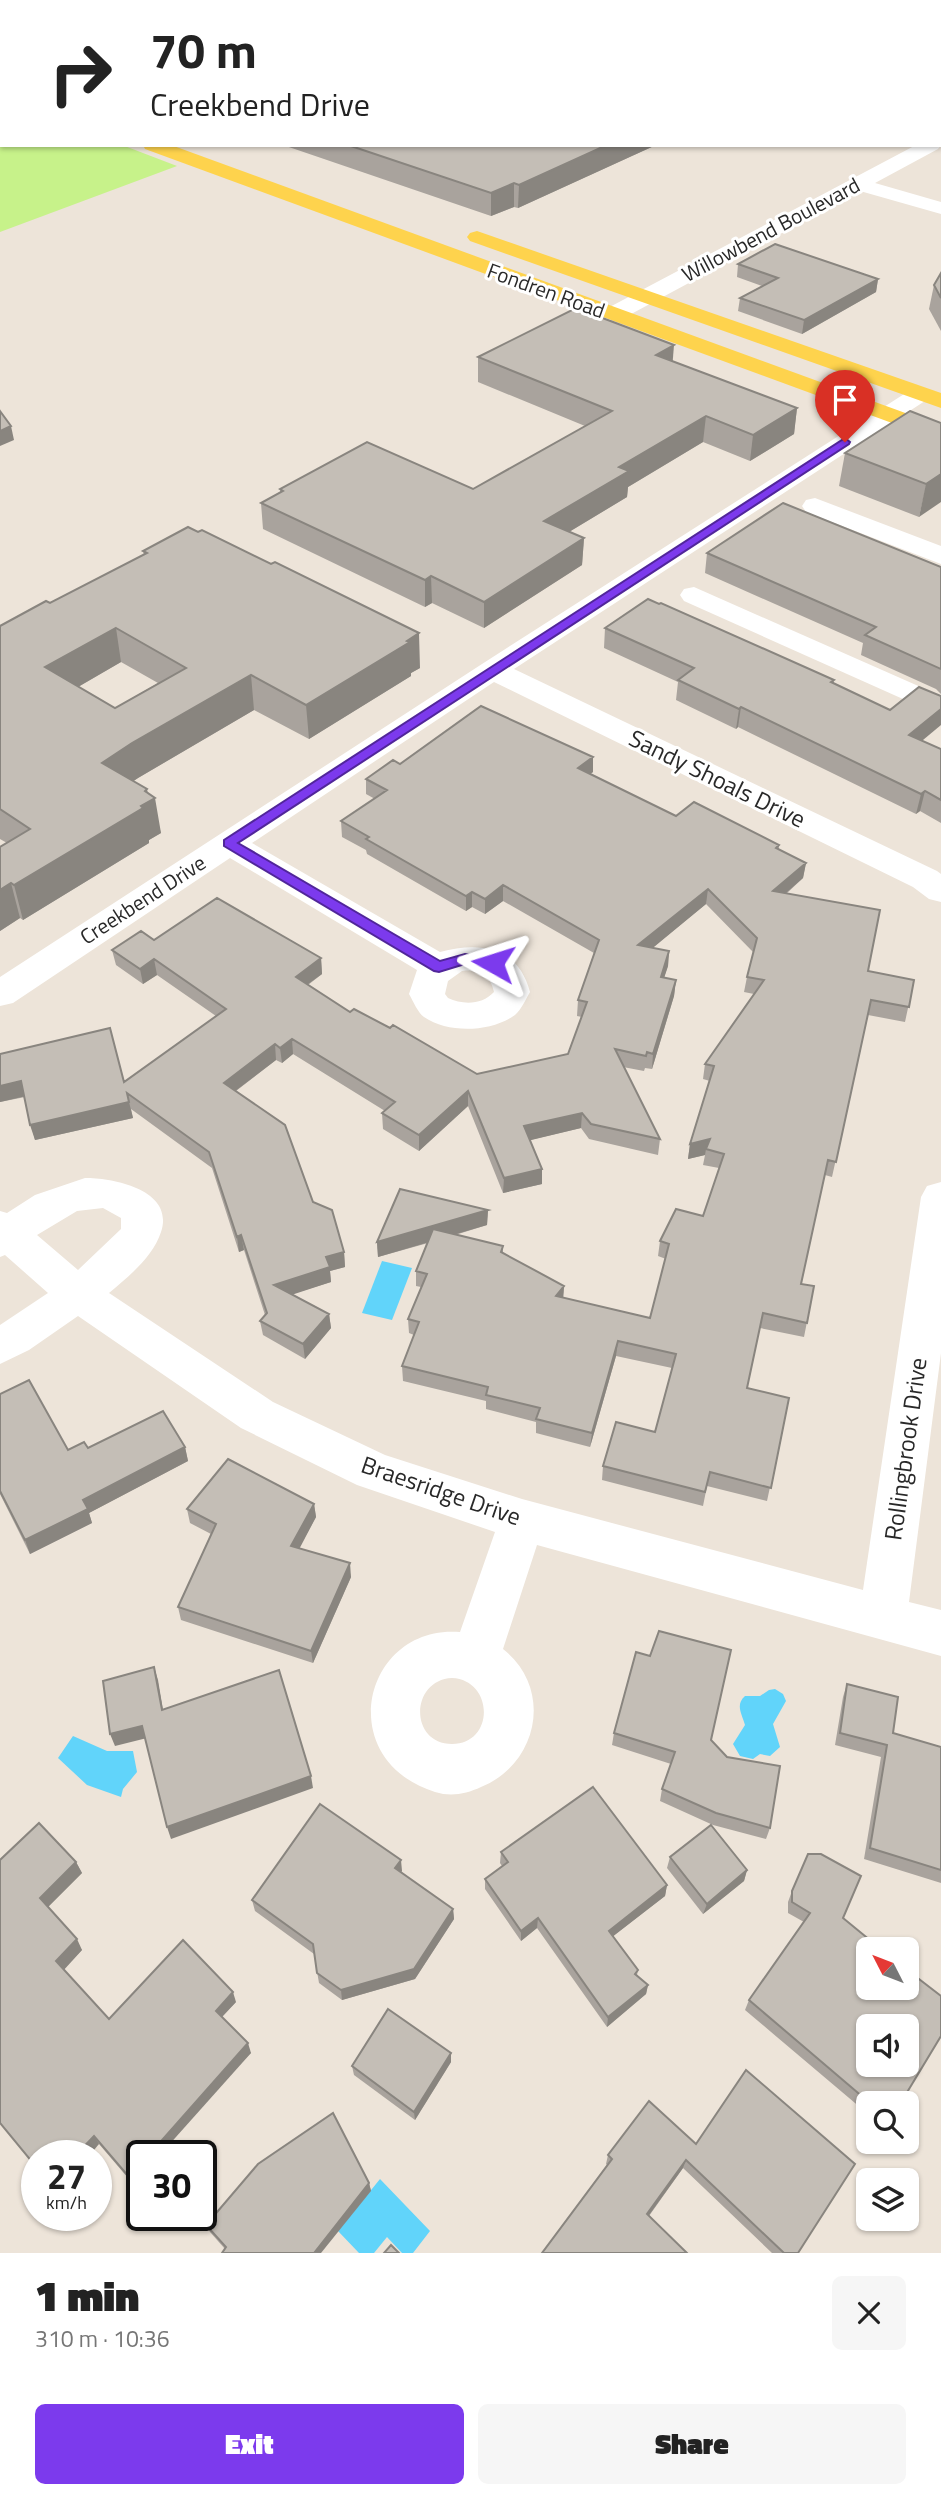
<!DOCTYPE html>
<meta charset="utf-8">
<style>
body{margin:0;font-family:"Titillium Web",sans-serif;background:#f6f6f6;color:#222;height:100vh;display:flex;flex-direction:column;font-size:26px;white-space:nowrap}
*{box-sizing:border-box;margin:0}
p{font-size:23px;color:#767676}
.icon{flex:none;width:38px;height:38px;fill:none;stroke:currentColor;stroke-width:2;stroke-linecap:round;stroke-linejoin:round}
.map{position:relative;height:2253px;overflow:hidden}
.sheet{display:flex;flex-direction:column;background:#fff;flex:1}
.sheet>*{flex:none}
.top-card{position:absolute;left:0px;top:0px;width:942px;height:147px;box-shadow:0 2px 5px #0004;background:#fff;color:#222;overflow:hidden}
.needle{width:46px;rotate:312deg}
.buttons{position:absolute;left:856px;top:1937px;display:grid;gap:14px}
.buttons a{display:grid;place-items:center;width:63px;height:63px;border-radius:10px;background:#fff;box-shadow:0 2px 5px #0004;font-size:35px}
.speed{position:absolute;left:21px;top:2140px;display:flex;gap:14px;font-size:35px;font-weight:700;text-align:center}
.speed>*{display:grid;place-content:center;width:91px;height:91px;border-radius:50%;background:#fff;box-shadow:0 2px 5px #0004;line-height:1}
.speed small{font-size:18px;font-weight:400}
.speed .limit{border:4px solid #111;border-radius:10px;background:#fff;color:#111}
.pin{position:absolute;display:grid;place-items:center;width:60px;height:60px;color:#fff;margin:-72px -30px;border-radius:50% 50% 50% 0;rotate:-45deg;box-shadow:0 0 7px #0007}
.pin .icon{rotate:45deg}
.me{position:absolute;width:77px;margin:-38px;rotate:276deg;stroke-linejoin:round;filter:drop-shadow(0 0 5px #0008)}
.turn{display:flex;align-items:center;gap:24px;height:147px;padding:0 35px;font-size:32px}
.turn .icon{width:91px;height:91px;stroke-width:2.5}
.turn b{display:block;font-size:49px;line-height:60px}
.round{display:grid;place-items:center;flex:none;width:74px;height:74px;border-radius:10px;background:#f6f6f6}
.overview{display:flex;align-items:center;justify-content:space-between;height:119px;padding:0 35px}
h1{font-size:42px;font-weight:800;line-height:52px}
.primary-button{display:flex;gap:14px;margin-top:auto;padding:14px 35px}
.primary-button a{flex:1;height:80px;border-radius:10px;background:#7c3aed;color:#fff;font-size:28px;font-weight:800;line-height:80px;text-align:center}
.primary-button a+a{background:#f6f6f6;color:#222}
.map>svg:first-child{display:block}
</style>
<div class="map">
<svg width="941" height="2253" viewBox="0 0 941 2253">
<rect width="100%" height="100%" fill="#ede4d9"/>
<g fill="#c7f28a">
<polygon points="174,0 539,0 535,2"/>
<polygon points="0,100 2,145 122,145 177,166 0,232"/>
</g>
<g fill="#61d4fa">
<polygon points="382,1261 412,1268 392,1320 362,1313"/>
<path d="M775 1689 783 1694 786 1701 773 1724 780 1747 770 1756 760 1754 753 1759 740 1756 733 1744 745 1725C742 1714 735 1705 745 1696H760L769 1690Z"/>
<polygon points="73,1736 107,1751 133,1751 137,1772 123,1789 121,1797 87,1785 58,1758"/>
<polygon points="380,2179 430,2231 413,2253 402,2253 387,2237 374,2253 359,2253 338,2231"/>
</g>
<g fill="none" stroke-linecap="round" stroke-linejoin="round">
<polyline stroke="#61d4fa" stroke-width="5" points="736,0 743,2"/>
<g fill="#fff" fill-rule="evenodd">
<polygon points="940,144 941,145 938,149 875,183 941,202 941,214 860,191 620,320 604,320 601,315 604,310 916,145"/>
<path d="M920 387 928 389 932 394 928 399 514 669 937 871 941 874V902L929 899 913 887 494 682 252 843 440 952C481 941 518 947 530 992 526 999 521 1010 515 1015 491 1032 449 1034 424 1017 418 1013 413 1001 409 994L417 970 230 858 13 1003 0 1006V977L482 664 912 389ZM462 971C480 969 490 974 494 992 482 1005 463 1005 448 998L445 994 448 981Z"/>
<polygon points="815,498 941,546 941,564 806,512 802,506 806,500"/>
<polygon points="694,587 941,696 941,716 684,601 680,595 684,589"/>
<path d="M85 1178C114 1178 175 1190 161 1232 153 1257 128 1277 109 1293L273 1402 385 1455 522 1499 863 1590 921 1197 927 1186 941 1182V1353L909 1602 941 1610V1656L537 1545 503 1649C554 1689 538 1764 481 1787 466 1794 451 1797 435 1792 331 1759 364 1624 460 1632L495 1532 357 1485 241 1428 78 1316 29 1350 0 1364V1325L48 1293 5 1255 0 1257V1211L7 1213 35 1195ZM103 1208 121 1218V1229L78 1270 37 1235 77 1211ZM452 1678C494 1680 495 1744 452 1744 409 1744 410 1680 452 1678Z"/>
</g>
<g fill="#fed34d" fill-rule="evenodd">
<rect x="0" y="85" width="2" height="11"/>
<polygon points="143,145 171,145 941,426 941,441 145,149"/>
<polygon points="477,231 941,393 941,408 470,241 467,237 470,233"/>
</g>
</g>
<g fill="#a9a39d" fill-rule="evenodd">
<polygon points="469,0 663,0 670,2 476,2"/>
<polygon points="283,145 656,145 518,208 514,207 491,216"/>
<polygon points="738,264 878,279 876,292 802,334 738,311 740,298 762,286 737,277"/>
<polygon points="941,273 941,331 929,309 934,285"/>
<polygon points="478,357 673,361 797,408 794,434 750,461 703,442 628,487 627,497 569,532 584,538 582,565 484,628 432,603 425,607 263,529 261,503 280,492 280,489 473,489 585,426 478,382"/>
<polygon points="941,423 919,517 839,486 845,453"/>
<path d="M143 551 420 668 411 673V676L309 739 254 710 138 778 133 781 148 793 161 833 149 840V843L23 920 20 918 0 931V847L7 843 0 839V626L50 603 144 555ZM121 662 158 683 115 708 78 687Z"/>
<polygon points="707,553 941,567 941,694 936,689 861,655 863,643 705,573"/>
<polygon points="605,628 834,680 834,684 922,741 941,749 941,823 920,811 916,814 738,727 736,729 676,700 678,682 604,648"/>
<polygon points="481,706 593,757 593,772 590,774 676,816 694,802 779,845 779,850 806,863 803,878 786,894 880,910 868,971 914,980 905,1022 868,1015 832,1177 825,1175 801,1284 814,1286 804,1337 760,1328 747,1388 789,1398 767,1501 707,1486 703,1506 602,1480 603,1466 616,1422 655,1432 672,1368 616,1356 590,1447 536,1433 536,1422 486,1409 486,1401 403,1381 402,1366 414,1335 409,1333 408,1319 421,1287 416,1286 416,1271 428,1243 378,1257 377,1242 400,1189 488,1210 487,1225 455,1235 503,1246 503,1254 564,1286 563,1298 650,1318 666,1259 658,1256 660,1241 676,1209 703,1216 719,1168 703,1165 705,1155 688,1159 690,1144 710,1081 703,1079 705,1064 754,994 744,992 747,977 753,952 706,904 652,948 669,951 668,966 664,978 676,980 674,996 652,1069 645,1068 644,1071 623,1067 660,1139 658,1155 589,1139 581,1128 530,1140 542,1169 542,1184 503,1193 468,1106 419,1151 383,1129 382,1113 385,1111 293,1054 282,1063 276,1060 236,1091 285,1125 313,1202 332,1210 344,1252 345,1267 330,1271 331,1282 292,1294 329,1314 331,1328 305,1359 263,1335 260,1321 265,1315 244,1250 239,1252 212,1168 131,1109 133,1118 35,1140 25,1097 0,1102 0,1054 110,1028 124,1082 216,1016 157,975 143,984 116,965 112,950 141,931 154,940 217,898 321,958 322,974 308,985 350,1012 354,1009 390,1028 393,1025 477,1074 568,1054 582,1017 577,1016 578,1000 594,953 503,901 485,914 472,907 466,911 367,854 366,850 342,837 341,821 375,799 366,794 366,779 393,760 400,764"/>
<polygon points="0,1394 68,1450 88,1448 185,1447 188,1461 89,1513 92,1523 30,1554 0,1494"/>
<polygon points="314,1504 316,1517 299,1548 351,1577 313,1663 181,1620 178,1607 211,1534 190,1523 187,1509"/>
<polygon points="847,1684 893,1733 941,1747 941,1883 864,1859 881,1757 835,1745 843,1697"/>
<polygon points="614,1733 711,1740 770,1828 766,1839 713,1825 660,1801 662,1789 671,1764 612,1745"/>
<polygon points="501,1852 667,1885 665,1896 613,1936 638,1970 637,1975 648,1985 646,1994 607,2027 537,1928 521,1941 485,1889 485,1879 502,1866 500,1863"/>
<polygon points="670,1857 747,1870 744,1881 703,1914 667,1868"/>
<polygon points="0,1860 76,1862 82,1873 48,1907 82,1950 63,1970 109,2019 236,2002 222,2017 251,2053 142,2156 142,2176 134,2185 99,2144 0,2124"/>
<polygon points="401,1860 401,1872 453,1909 454,1919 415,1979 342,2000 319,1983 314,1954 255,1911 252,1900"/>
<polygon points="792,1891 843,1918 900,2104 868,2104 868,2114 745,2010 749,2000 804,1922 788,1913 788,1902"/>
<polygon points="451,2062 415,2120 354,2075 352,2066"/>
<polygon points="649,2101 798,2253 772,2253 683,2168 649,2216 542,2253 607,2165 606,2164 608,2155"/>
<polygon points="369,2183 371,2191 225,2249 210,2232 206,2225"/>
</g>
<g fill="#89857f">
<polygon points="607,145 656,145 518,208 519,185"/>
<polygon points="514,183 514,207 491,216 491,193"/>
<polygon points="878,279 876,292 802,334 804,320"/>
<polygon points="674,345 672,370 656,355"/>
<polygon points="797,408 794,434 750,461 753,435"/>
<polygon points="706,416 703,442 628,487 627,497 544,547 544,521 619,467"/>
<polygon points="11,426 14,440 0,446 0,431"/>
<polygon points="941,474 941,502 919,517 926,484"/>
<polygon points="584,538 582,565 484,628 484,602"/>
<polygon points="431,576 432,603 425,607 425,580"/>
<polygon points="116,628 121,662 52,702 45,667"/>
<polygon points="419,633 420,668 411,673 411,676 309,739 306,705"/>
<polygon points="251,675 254,710 138,778 109,798 102,763 132,743"/>
<polygon points="741,707 738,727 736,729 739,709"/>
<polygon points="941,709 941,725 905,755 909,735"/>
<polygon points="593,757 593,772 577,783 578,768"/>
<polygon points="147,789 149,801 155,798 161,833 149,840 149,843 23,920 14,885"/>
<polygon points="925,791 920,811 916,814 921,794"/>
<polygon points="806,863 803,878 770,907 773,891"/>
<polygon points="11,883 20,918 0,931 0,890"/>
<polygon points="503,885 503,901 485,914 485,899"/>
<polygon points="708,889 706,904 637,961 638,945"/>
<polygon points="472,892 472,907 466,911 466,896"/>
<polygon points="669,951 668,966 659,993 661,977"/>
<polygon points="321,958 322,974 297,992 296,977"/>
<polygon points="154,959 157,975 143,984 140,969"/>
<polygon points="676,980 674,996 652,1069 653,1054"/>
<polygon points="292,1039 293,1054 282,1063 280,1048"/>
<polygon points="275,1044 276,1060 226,1098 224,1083"/>
<polygon points="21,1081 26,1096 0,1102 0,1086"/>
<polygon points="468,1091 468,1106 419,1151 419,1135"/>
<polygon points="129,1102 133,1118 35,1140 30,1125"/>
<polygon points="582,1113 581,1128 523,1142 524,1126"/>
<polygon points="710,1139 706,1149 705,1155 688,1159 690,1144"/>
<polygon points="542,1169 542,1184 503,1193 504,1178"/>
<polygon points="488,1210 487,1225 378,1257 377,1242"/>
<polygon points="241,1235 244,1250 239,1252 237,1237"/>
<polygon points="344,1252 345,1267 330,1271 331,1282 276,1300 274,1285 326,1257"/>
<polygon points="564,1286 563,1301 556,1296"/>
<polygon points="329,1314 331,1328 305,1359 303,1344"/>
<polygon points="618,1341 616,1356 590,1447 592,1433"/>
<polygon points="185,1447 188,1461 89,1513 92,1523 30,1554 25,1540 83,1500"/>
<polygon points="314,1504 316,1517 294,1559 291,1546"/>
<polygon points="350,1563 351,1577 313,1663 311,1651"/>
<polygon points="154,1667 158,1680 165,1722 162,1710"/>
<polygon points="142,1726 147,1738 115,1746 110,1734"/>
<polygon points="311,1776 313,1788 171,1839 167,1827"/>
<polygon points="401,1860 402,1871 396,1879 395,1868"/>
<polygon points="76,1862 82,1873 46,1909 40,1898"/>
<polygon points="747,1870 744,1881 703,1914 707,1904"/>
<polygon points="667,1885 665,1896 607,1941 609,1931"/>
<polygon points="453,1909 454,1919 415,1979 342,2000 341,1990"/>
<polygon points="538,1918 537,1928 521,1941 521,1931"/>
<polygon points="77,1939 82,1950 62,1972 56,1961"/>
<polygon points="648,1985 646,1994 607,2027 608,2017"/>
<polygon points="233,1992 236,2002 219,2020 216,2011"/>
<polygon points="248,2043 251,2053 159,2156 148,2156"/>
<polygon points="451,2053 451,2062 415,2120 414,2112"/>
<polygon points="94,2136 99,2144 89,2156 75,2156"/>
<polygon points="686,2160 683,2168 644,2222 647,2214"/>
<polygon points="142,2163 142,2176 134,2185 129,2177"/>
<polygon points="369,2183 371,2191 321,2253 314,2253"/>
</g>
<g fill="#c4beb6" stroke="#89857f" stroke-width="2" fill-rule="evenodd">
<polygon points="486,0 663,0 670,2 482,2"/>
<polygon points="348,145 607,145 519,185 514,183 491,193"/>
<polygon points="775,244 878,279 804,320 740,298 778,278 738,264"/>
<polygon points="941,273 941,298 934,285"/>
<polygon points="576,308 674,345 656,355 797,408 753,435 706,416 619,467 629,471 544,521 584,538 484,602 431,576 425,580 261,503 283,491 280,489 367,442 473,489 612,411 478,357"/>
<polygon points="0,411 11,426 0,431"/>
<polygon points="910,411 941,423 941,474 926,484 845,453"/>
<polygon points="783,503 941,567 941,669 865,635 876,627 707,553"/>
<path d="M188 527 198 532 202 530 271 564 275 562 419 633 407 641 410 642 306 705 251 675 132 743 102 763 147 789 145 791 155 798 141 806 143 808 14 885 11 883 0 890V847L30 829 0 809V626L46 601 50 603 147 553 143 551ZM116 628 186 668 115 708 45 667Z"/>
<polygon points="648,599 659,604 661,603 834,680 831,682 890,710 919,687 941,696 941,709 909,735 941,749 941,800 925,791 921,794 741,707 739,709 678,680 694,668 605,628"/>
<polygon points="481,706 593,757 578,768 676,816 694,802 779,845 776,848 806,863 773,891 880,910 868,971 914,980 909,1007 871,1000 836,1162 828,1160 801,1284 814,1286 807,1323 763,1313 747,1388 789,1398 771,1488 710,1472 705,1492 603,1466 616,1422 655,1432 676,1354 618,1341 592,1433 536,1419 540,1408 486,1395 488,1387 402,1366 419,1322 408,1319 427,1274 416,1271 433,1229 503,1246 501,1252 564,1286 556,1296 650,1318 669,1244 660,1241 676,1209 703,1216 724,1154 706,1149 710,1139 690,1144 714,1066 705,1064 764,980 747,977 757,938 708,889 638,945 669,951 661,977 676,980 653,1054 647,1052 646,1056 615,1049 660,1139 591,1124 582,1113 524,1126 542,1169 504,1178 468,1091 419,1135 382,1113 395,1102 292,1039 280,1048 275,1044 224,1083 285,1125 313,1202 332,1210 344,1252 326,1257 330,1267 274,1285 329,1314 303,1344 260,1321 267,1313 241,1235 237,1237 209,1152 127,1093 129,1102 30,1125 21,1081 0,1086 0,1054 110,1028 124,1082 226,1009 154,959 140,969 112,950 141,931 154,940 217,898 321,958 296,977 350,1012 354,1009 390,1028 393,1025 477,1074 568,1054 587,1002 578,1000 599,940 503,885 485,899 472,892 466,896 366,839 369,837 341,821 387,790 366,779 393,760 400,764"/>
<polygon points="400,1189 488,1210 377,1242"/>
<polygon points="29,1380 68,1450 84,1442 88,1448 163,1411 185,1447 83,1500 88,1509 25,1540 0,1491 0,1394"/>
<polygon points="228,1459 314,1504 291,1546 350,1563 311,1651 178,1607 216,1524 187,1509"/>
<polygon points="659,1631 731,1650 711,1740 727,1757 780,1766 770,1828 716,1813 662,1789 675,1752 614,1733 636,1652 650,1656"/>
<polygon points="154,1667 162,1710 279,1670 311,1776 167,1827 142,1726 110,1734 103,1681"/>
<polygon points="847,1684 898,1697 893,1733 941,1747 941,1870 870,1848 887,1745 840,1733"/>
<polygon points="593,1787 667,1885 609,1931 638,1970 635,1974 648,1985 608,2017 538,1918 521,1931 485,1879 508,1862 501,1852"/>
<polygon points="320,1804 401,1860 395,1868 453,1909 414,1969 341,1990 317,1973 313,1944 252,1900"/>
<polygon points="39,1823 76,1862 40,1898 77,1939 56,1961 109,2019 183,1940 233,1992 216,2011 248,2043 148,2156 142,2156 142,2163 129,2177 94,2136 75,2156 37,2156 37,2168 0,2123 0,1860"/>
<polygon points="711,1825 747,1870 707,1904 670,1857"/>
<path d="M808 1854H821L861 1876 843 1918 882 1950H868V1988H906V1969L941 1996V2036L900 2104H871L749 2000 810 1913 792 1902V1891ZM868 2026H906V2065H868Z"/>
<polygon points="388,2009 451,2053 414,2112 352,2066"/>
<polygon points="746,2070 855,2164 798,2253 784,2253 686,2160 647,2214 687,2253 542,2253 612,2159 608,2155 649,2101 696,2144"/>
<polygon points="333,2113 369,2183 314,2253 222,2253 226,2247 206,2225 258,2164"/>
<polygon points="391,2245 399,2253 384,2253"/>
</g>
<polygon fill="#7c3aed" stroke="#51269a" stroke-width="2" points="845,438 850,442 849,444 238,843 440,961 465,954 498,960 500,963 498,967 465,964 439,972 434,971 224,846 224,840"/>
<g text-anchor="middle" stroke-width="6" stroke-linejoin="round" paint-order="stroke">
<g font-size="21" fill="#292929" stroke="#fff">
<text transform="translate(771 230) rotate(-28)" y="7">Willowbend Boulevard</text>
<text transform="translate(546 291) rotate(20)" y="7">Fondren Road</text>
<text transform="translate(143 900) rotate(-33)" y="7">Creekbend Drive</text>
</g>
<g font-size="24" fill="#292929" stroke="#fff">
<text transform="translate(717 779) rotate(26)" y="8">Sandy Shoals Drive</text>
<text transform="translate(906 1449) rotate(-82)" y="8">Rollingbrook Drive</text>
<text transform="translate(441 1491) rotate(19)" y="8">Braesridge Drive</text>
</g>
</g>
</svg>
<div class="buttons">
<a><svg class="needle" viewBox="-14 -14 28 28"><path d="M0-13l5 13h-10z" fill="#e53935"/><path d="M0 13l5-13h-10z" fill="#767676"/></svg></a>
<a><svg class="icon" aria-label="sound" viewBox="0 0 24 24"><path d="M4 9h4l5-4v14l-5-4H4zM17 9q2 3 0 6"/></svg></a>
<a><svg class="icon" aria-label="search" viewBox="0 0 24 24"><circle cx="10" cy="10" r="6"/><path d="M15 15l6 6"/></svg></a>
<a><svg class="icon" aria-label="layers" viewBox="0 0 24 24"><path d="M12 4l9 5-9 5-9-5zM3 14l9 5 9-5"/></svg></a>
</div>
<div class="speed"><div>27<small>km/h</small></div><div class="limit">30</div></div>
<div class="pin" style="left:845px;top:442px;background:#d93025"><svg class="icon" aria-label="arrive" viewBox="0 0 24 24"><path d="M6 21V4h12l-3 4 3 4H6"/></svg></div>
<svg class="me" style="left:493px;top:963px" viewBox="-20 -20 40 40"><path d="M0-17L14 15 0 8-14 15z" fill="#7c3aed" stroke="#fff" stroke-width="4"/></svg>
<div class="top-card">
<div class="turn"><svg class="icon" aria-label="right" viewBox="0 0 24 24"><path d="M7 20v-9h11M14 6l5 5-5 5"/></svg><div><b>70 m</b>Creekbend Drive</div></div>
</div>
</div>
<section class="sheet">
<div class="overview"><div><h1>1 min</h1><p>310 m · 10:36</p></div><a class="round"><svg class="icon" aria-label="close" viewBox="0 0 24 24"><path d="M6 6l12 12M18 6L6 18"/></svg></a></div>
<div class="primary-button"><a>Exit</a><a>Share</a></div>
</section>
